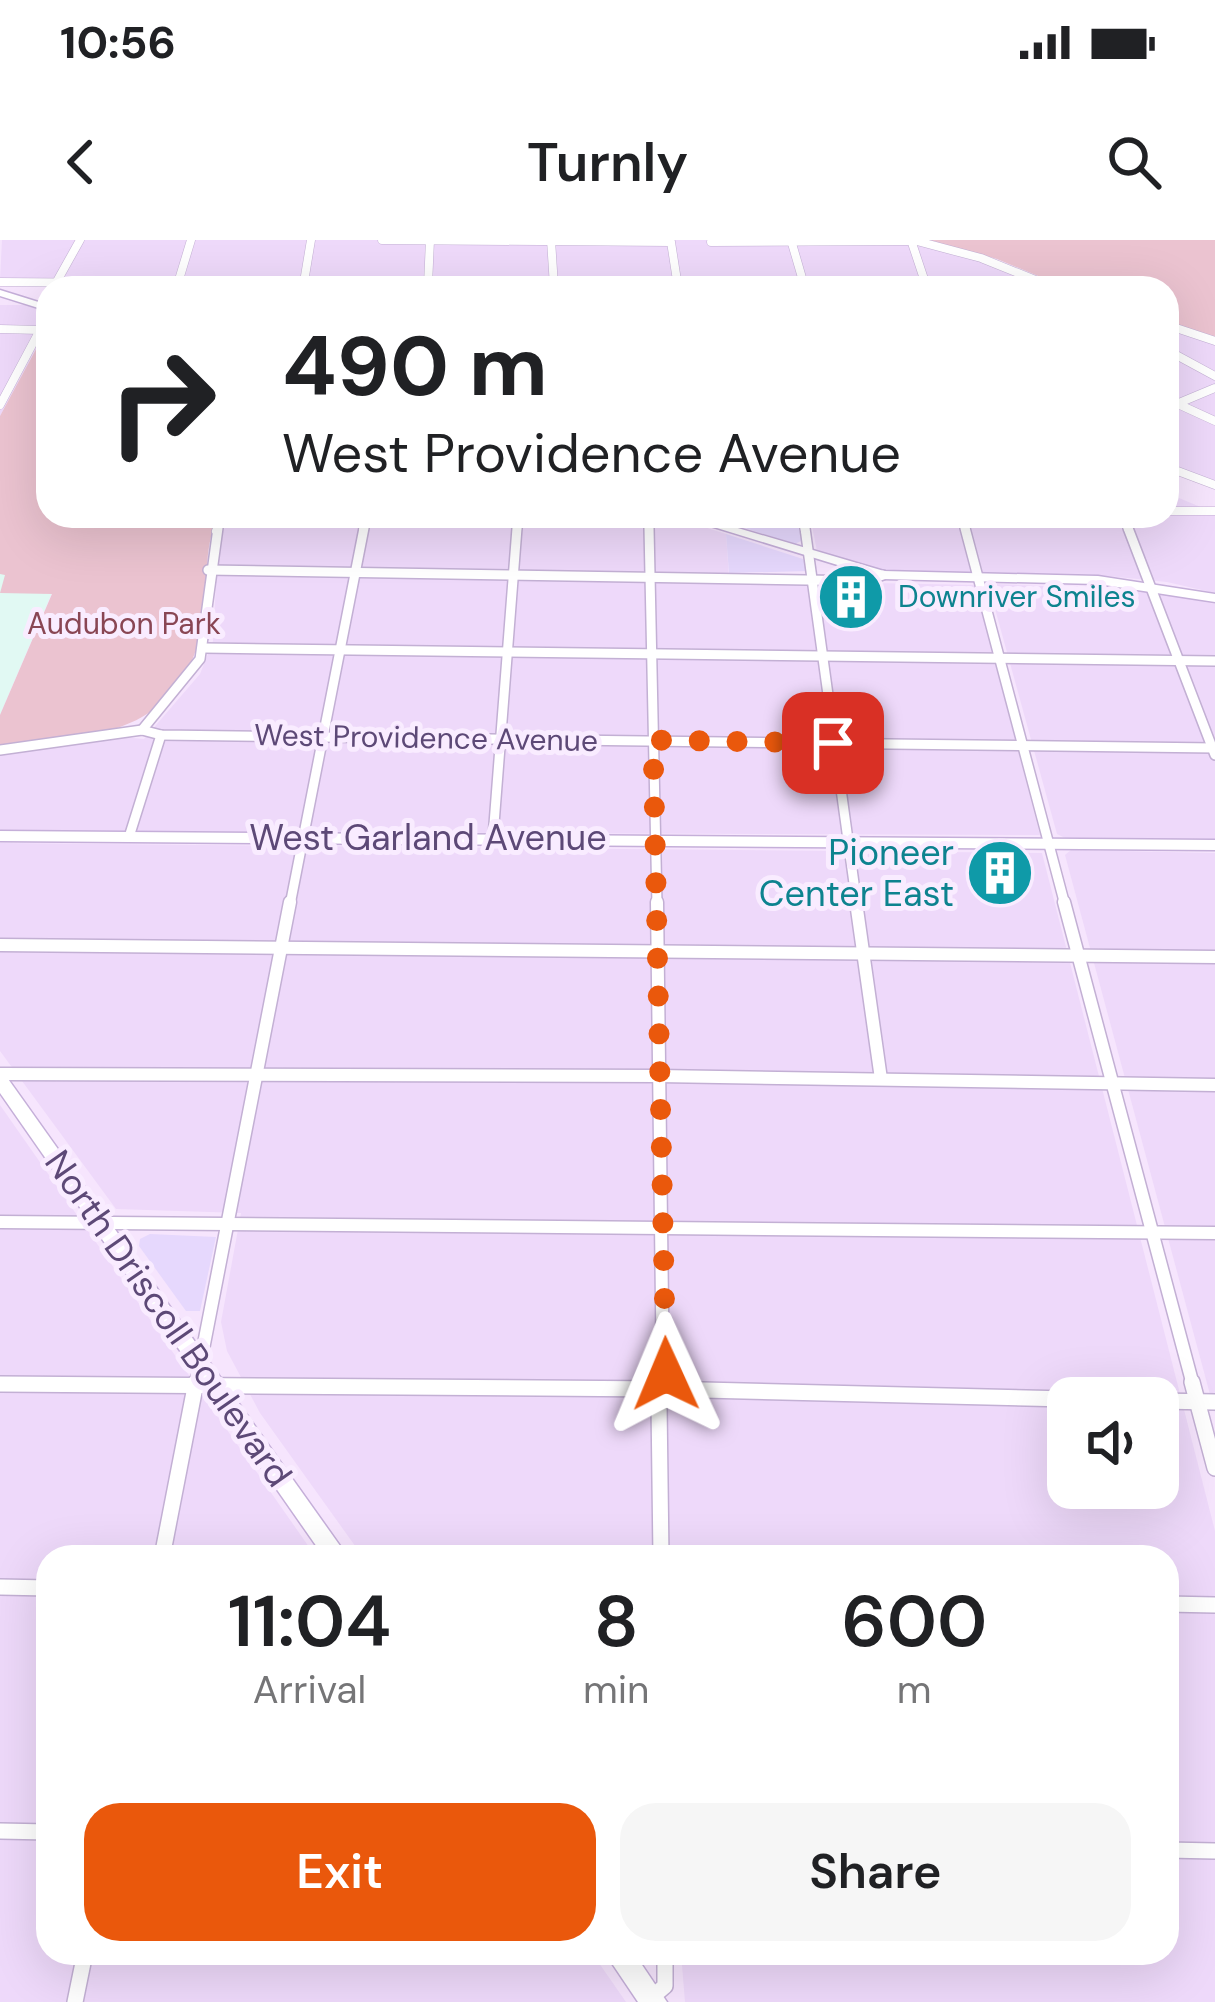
<!DOCTYPE html>
<style>
body{margin:0;font-family:"DM Sans",sans-serif;background:#f6f6f6;color:#202124;height:100vh;display:flex;flex-direction:column;font-size:45px;white-space:nowrap}
*{box-sizing:border-box;margin:0}
p{font-size:39px;color:#757577}
.icon{flex:none;width:66px;height:66px;fill:none;stroke:currentColor;stroke-width:2;stroke-linecap:round;stroke-linejoin:round}
.map{position:relative;flex:1;overflow:hidden}
.details{position:absolute;left:36px;top:1305px;width:1143px;height:420px;display:flex;flex-direction:column;background:#fff;border-radius:36px;box-shadow:0 12px 48px #0002}
.details>*{flex:none}
.guide{position:absolute;left:36px;top:36px;width:1143px;height:252px;border-radius:36px;box-shadow:0 12px 48px #0002;background:#fff;color:#202124;overflow:hidden}
.controls{position:absolute;left:1047px;top:1137px;display:grid;gap:24px}
.controls a{display:grid;place-items:center;width:132px;height:132px;border-radius:24px;background:#fff;box-shadow:0 12px 48px #0002;font-size:60px}
.pin{position:absolute;display:grid;place-items:center;width:102px;height:102px;color:#fff;margin:-51px;border-radius:24px;box-shadow:0 6px 18px #0006}
.me{position:absolute;width:132px;margin:-66px;rotate:359deg;stroke-linejoin:round;filter:drop-shadow(0 0 9px #0008)}
.turn{display:flex;align-items:center;gap:42px;height:252px;padding:0 48px;font-size:54px}
.turn .icon{width:156px;height:156px;stroke-width:2.5}
.turn b{display:block;font-size:84px;line-height:102px}
.eta{display:flex;justify-content:space-evenly;align-items:center;height:204px;text-align:center}
.eta b{font-size:72px;font-weight:600;line-height:84px}
.action{display:flex;gap:24px;margin-top:auto;padding:24px 48px}
.action a{flex:1;height:138px;border-radius:36px;background:#ea580c;color:#fff;font-size:48px;font-weight:600;line-height:138px;text-align:center}
.action a+a{background:#f6f6f6;color:#202124}
.status{display:flex;justify-content:space-between;align-items:center;height:84px;padding:0 60px;background:#fff;direction:ltr}
.status svg{height:33px;fill:currentColor}
header{display:flex;justify-content:space-between;align-items:center;height:156px;padding:0 48px;background:#fff;font-size:54px;font-weight:600}
.map>svg:first-child{display:block}
</style>
<div class="status"><b>10:56</b><svg viewBox="0 0 49 12"><path d="M0 12V9h3v3zM5 12V6h3v6zM10 12V3h3v9zM15 12V0h3v12zM26 1h20v11H26zM47 4h2v5h-2z"/></svg></div>
<header><svg class="icon" aria-label="back" viewBox="0 0 24 24"><path d="M15 5l-7 7 7 7"/></svg>Turnly<svg class="icon" aria-label="search" viewBox="0 0 24 24"><circle cx="10" cy="10" r="6"/><path d="M15 15l6 6"/></svg></header>
<div class="map">
<svg width="1215" height="1762" viewBox="0 0 1215 1762">
<rect width="100%" height="100%" fill="#f6e5fd"/>
<g fill="#eed9fa" fill-rule="evenodd">
<polygon points="2,0 906,0 972,18 1052,48 123,48 0,40"/>
<polygon points="0,65 25,65 48,73 48,87 0,176"/>
<polygon points="1167,87 1215,103 1215,247 1167,230"/>
<polygon points="1167,253 1203,268 1215,267 1215,353 1167,342 1088,334 881,331 817,311 810,276 1167,276"/>
<polygon points="229,276 670,276 726,294 729,338 808,342 814,376 881,376 875,343 975,345 1040,595 0,591 0,514 122,497 144,499 200,434 213,401 218,305"/>
<polygon points="994,344 1143,350 1215,364 1215,600 1065,598 1057,594 989,347"/>
<path d="M0 603 1042 613 1215 1291V1762H685L681 1713H1167V1317H363L260 1173 227 1111 221 1082 241 973 116 969 0 811ZM1068 1158H1158V1248H1068Z"/>
<polygon points="1071,610 1215,613 1215,1173 1065,615"/>
<polygon points="0,865 316,1317 48,1317 48,1713 592,1713 626,1762 0,1762"/>
</g>
<g fill="#e6d8fd">
<polygon points="707,276 799,276 803,300 795,304"/>
<polygon points="726,294 803,319 807,331 729,333"/>
<polygon points="875,343 881,376 825,376 820,344"/>
<polygon points="150,994 216,997 200,1071 186,1071 139,1006 140,999"/>
</g>
<polygon fill="#e1f9f3" points="0,334 60,334 0,475"/>
<g fill="#ebc3d0">
<polygon points="929,0 1215,0 1215,98 1167,82 1167,48 1067,48 997,19"/>
<path d="M48 87V276H218C204 307 208 335 205 367 191 492 104 497 0 507V475L52 354 0 353 5 335 0 334V176Z"/>
</g>
<polygon fill="#d6bcf3" stroke="#be9be6" stroke-width="3" points="971,620 1024,621 1029,645 975,644"/>
<g fill="none" stroke-linecap="round" stroke-linejoin="round">
<defs>
<g id="street-far3">
<polyline points="382,0 671,2 678,47"/>
<polyline points="551,0 554,46"/>
<polyline points="791,0 805,48"/>
<polyline points="913,0 981,18 1055,48"/>
<polyline points="711,2 916,1"/>
<polyline points="912,3 927,48"/>
<polyline points="0,42 793,48"/>
<polyline points="56,43 80,0"/>
<polyline points="178,43 191,0"/>
<polyline points="428,45 430,0"/>
<polyline points="303,48 311,0"/>
<polyline points="1167,85 1215,101"/>
<polyline points="0,89 40,90"/>
<polyline points="1167,110 1215,136"/>
<polyline points="1167,159 1215,181"/>
<polyline points="0,165 48,75"/>
<polyline points="1167,168 1215,148"/>
<polyline points="1167,227 1215,245"/>
<polyline points="1167,271 1215,271"/>
<polyline points="649,276 649,291"/>
<polyline points="803,276 805,291"/>
<polyline points="962,276 966,291"/>
<polyline points="1123,276 1129,291"/>
<polyline points="216,291 223,276"/>
<polyline points="363,291 366,276"/>
<polyline points="517,291 518,276"/>
</g>
<g id="street-far2">
<polyline points="649,288 657,665"/>
<polyline points="805,288 857,665"/>
<polyline points="965,288 1065,665"/>
<polyline points="1128,288 1215,515"/>
<polyline points="208,330 866,341 883,335"/>
<polyline points="204,408 1215,421"/>
<polyline points="142,490 200,419 218,288"/>
<polyline points="0,510 142,490 161,495 1215,508"/>
<polyline points="129,597 161,495"/>
<polyline points="493,597 517,288"/>
<polyline points="290,665 364,288"/>
</g>
<g id="street-far1">
<polyline points="657,662 663,1145"/>
<polyline points="856,662 881,839"/>
<polyline points="1064,662 1193,1145"/>
<polyline points="0,705 1215,717"/>
<polyline points="0,834 659,836 1215,845"/>
<polyline points="0,982 1215,993"/>
<polyline points="0,1144 147,1145"/>
<polyline points="196,1145 290,662"/>
</g>
<g id="street">
<polyline points="1192,1142 1215,1228"/>
<polyline points="0,1144 663,1149 1068,1159"/>
<polyline points="1158,1161 1215,1162"/>
<polyline points="162,1317 196,1142"/>
<polyline points="661,1317 659,1164 664,1142"/>
<polyline points="0,1347 48,1348"/>
<polyline points="1167,1364 1215,1365"/>
<polyline points="0,1591 48,1592"/>
<polyline points="1167,1610 1215,1611"/>
<polyline points="651,1758 665,1746 665,1713"/>
<polyline points="75,1762 85,1713"/>
</g>
<g id="secondary">
<polygon points="0,50 48,65 48,71 0,56"/>
<polygon points="678,276 697,276 884,331 1098,336 1215,354 1215,362 1098,344 883,339"/>
<polygon points="0,591 1215,600 1215,610 0,601"/>
<polygon points="0,834 6,836 348,1317 324,1317 0,853"/>
<polygon points="605,1713 634,1713 667,1762 638,1762"/>
</g>
</defs>
<use href="#street-far3" stroke="#c3b0d4" stroke-width="9"/>
<use href="#street-far2" stroke="#c3b0d4" stroke-width="12"/>
<use href="#street-far1" stroke="#c3b0d4" stroke-width="15"/>
<use href="#street" stroke="#c3b0d4" stroke-width="18"/>
<use href="#secondary" stroke="#c5afd9" stroke-width="3"/>
<use href="#street-far3" stroke="#fff" stroke-width="8"/>
<use href="#street-far2" stroke="#fff" stroke-width="9"/>
<use href="#street-far1" stroke="#fff" stroke-width="12"/>
<use href="#street" stroke="#fff" stroke-width="15"/>
<use href="#secondary" fill="#fff" fill-rule="evenodd"/>
</g>
<g fill="none" stroke-linecap="round" stroke-linejoin="round">
<polyline stroke="#ea580c" stroke-width="21" stroke-dasharray="0 37.8" points="666,1134 653,500 833,503"/>
</g>
<defs>
<symbol id="building-disc" viewBox="-11 -11 22 22"><circle r="9.5" fill="#0f9aa8" stroke="#f9ecff"/><path d="M-4-6H4V6H1V3H-1V6H-4ZM-2.5-4.3h1.7v1.8h-1.7ZM.8-4.3h1.7v1.8H.8ZM-2.5-1h1.7V.8h-1.7ZM.8-1h1.7V.8H.8Z" fill="#fff"/></symbol>
</defs>
<g fill-rule="evenodd">
<use href="#building-disc" x="813" y="319" width="76" height="76"/>
<use href="#building-disc" x="962" y="595" width="76" height="76"/>
</g>
<g text-anchor="middle" stroke-width="10" stroke-linejoin="round" paint-order="stroke">
<g font-size="30" fill="#0d838f" stroke="#f9ecff" text-anchor="start">
<text x="898" y="367">Downriver Smiles</text>
</g>
<g font-size="30" fill="#894654" stroke="#f9ecff">
<text x="124" y="394">Audubon Park</text>
</g>
<g font-size="30" fill="#5d4977" stroke="#f9ecff">
<text transform="translate(426 498) rotate(1)" y="10">West Providence Avenue</text>
</g>
<g font-size="36" fill="#5d4977" stroke="#f9ecff">
<text x="428" y="610">West Garland Avenue</text>
<text transform="translate(169 1078) rotate(55)" y="13">North Driscoll Boulevard</text>
</g>
<g font-size="36" fill="#0d838f" stroke="#f9ecff" text-anchor="end">
<text x="954" y="625">Pioneer<tspan x="954" dy="41">Center East</tspan></text>
</g>
</g>
</svg>
<div class="controls">
<a><svg class="icon" aria-label="sound" viewBox="0 0 24 24"><path d="M4 9h4l5-4v14l-5-4H4zM17 9q2 3 0 6"/></svg></a>
</div>
<div class="pin" style="left:833px;top:503px;background:#d93025"><svg class="icon" aria-label="arrive" viewBox="0 0 24 24"><path d="M6 21V4h12l-3 4 3 4H6"/></svg></div>
<svg class="me" style="left:666px;top:1134px" viewBox="-20 -20 40 40"><path d="M0-17L14 15 0 8-14 15z" fill="#ea580c" stroke="#fff" stroke-width="4"/></svg>
<div class="guide">
<div class="turn"><svg class="icon" aria-label="right" viewBox="0 0 24 24"><path d="M7 20v-9h11M14 6l5 5-5 5"/></svg><div><b>490 m</b>West Providence Avenue</div></div>
</div>
<section class="details">
<div class="eta">
<div><b>11:04</b><p>Arrival</p></div>
<div><b>8</b><p>min</p></div>
<div><b>600</b><p>m</p></div>
</div>
<div class="action"><a>Exit</a><a>Share</a></div>
</section>
</div>
